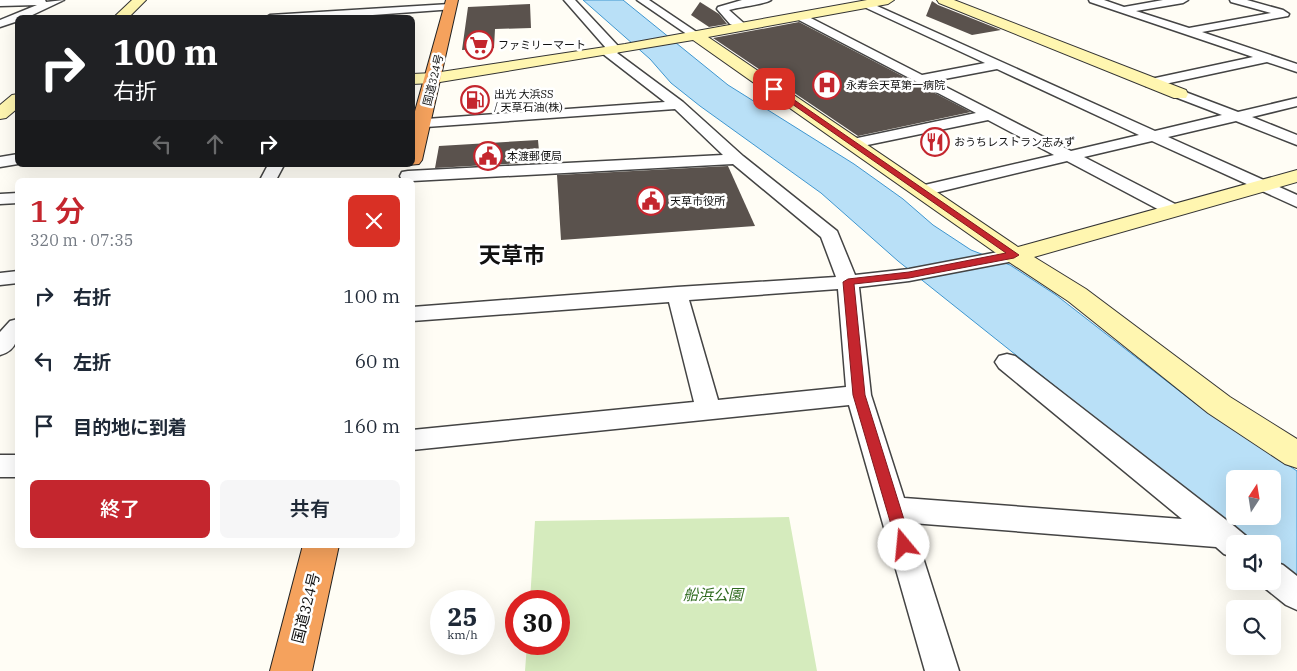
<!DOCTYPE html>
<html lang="ja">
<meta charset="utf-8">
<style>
body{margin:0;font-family:"IBM Plex Serif","Noto Sans JP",serif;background:#f6f6f7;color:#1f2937;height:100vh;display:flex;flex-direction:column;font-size:19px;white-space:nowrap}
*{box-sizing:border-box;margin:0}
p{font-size:16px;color:#747a83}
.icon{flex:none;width:28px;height:28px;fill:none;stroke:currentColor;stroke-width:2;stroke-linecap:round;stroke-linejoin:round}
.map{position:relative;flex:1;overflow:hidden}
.side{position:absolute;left:15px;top:178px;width:400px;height:370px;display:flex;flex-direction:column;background:#fff;border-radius:8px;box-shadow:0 5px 20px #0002}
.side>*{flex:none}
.guide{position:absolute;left:15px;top:15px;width:400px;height:152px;border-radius:8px;box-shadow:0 5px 20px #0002;background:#202124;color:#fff;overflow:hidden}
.needle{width:32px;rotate:12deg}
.controls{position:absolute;left:1226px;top:470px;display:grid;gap:10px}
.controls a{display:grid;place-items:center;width:55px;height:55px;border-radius:8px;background:#fff;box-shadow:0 5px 20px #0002;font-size:25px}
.speed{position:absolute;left:430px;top:590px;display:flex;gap:10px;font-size:25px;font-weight:700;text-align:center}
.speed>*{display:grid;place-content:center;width:65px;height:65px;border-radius:50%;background:#fff;box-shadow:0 5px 20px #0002;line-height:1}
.speed small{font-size:12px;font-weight:400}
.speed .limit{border:8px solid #d22;background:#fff;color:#111}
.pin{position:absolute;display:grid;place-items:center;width:42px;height:42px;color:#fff;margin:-21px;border-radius:10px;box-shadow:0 2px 8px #0006}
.me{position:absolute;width:55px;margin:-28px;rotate:343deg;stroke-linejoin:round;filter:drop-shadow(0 0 4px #0008)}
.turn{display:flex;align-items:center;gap:18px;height:105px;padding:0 15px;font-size:22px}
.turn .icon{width:65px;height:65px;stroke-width:2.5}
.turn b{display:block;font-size:35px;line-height:42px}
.lanes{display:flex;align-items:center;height:48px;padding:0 15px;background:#0003;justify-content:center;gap:25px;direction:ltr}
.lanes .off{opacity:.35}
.round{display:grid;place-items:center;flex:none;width:52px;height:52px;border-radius:8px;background:#f6f6f7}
.summary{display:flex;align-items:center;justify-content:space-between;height:85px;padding:0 15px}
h1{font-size:30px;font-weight:600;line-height:38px;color:#c4262e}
.button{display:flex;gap:10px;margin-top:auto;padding:10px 15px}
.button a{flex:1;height:58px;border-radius:8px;background:#c4262e;color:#fff;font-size:20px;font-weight:600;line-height:58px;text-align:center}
.button a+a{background:#f6f6f7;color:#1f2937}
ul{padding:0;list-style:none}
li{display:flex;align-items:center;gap:15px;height:65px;padding:0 15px}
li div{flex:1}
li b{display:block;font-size:19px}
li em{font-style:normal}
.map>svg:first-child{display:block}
</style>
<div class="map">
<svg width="1297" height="671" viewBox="0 0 1297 671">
<rect width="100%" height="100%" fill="#fffdf5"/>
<polygon fill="#d5ebbd" points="789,517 817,671 525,671 527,644 559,644 559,601 530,601 535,521"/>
<path fill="#b9e0f7" stroke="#3f96cf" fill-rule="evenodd" d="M583 0H623L728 85 854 164 903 199 933 225 971 250 1010 265 1056 295 1196 404 1297 471V579L1273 559 1272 544H1253L898 261 821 193 700 106 671 83 650 59ZM1235 479H1272V516H1235Z"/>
<g fill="#5a524d">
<polygon points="932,1 938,5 1001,30 972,35 926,16"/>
<polygon points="700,2 719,14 727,24 709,27 691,15"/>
<polygon points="530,4 531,28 495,29 494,48 462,50 468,7"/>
<polygon points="799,22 971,112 858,136 713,38"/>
<polygon points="538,140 540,162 435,168 439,146"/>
<polygon points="728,166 755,226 561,240 557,175"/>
</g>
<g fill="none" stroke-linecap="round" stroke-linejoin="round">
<defs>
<g id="street">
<polygon points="0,0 45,0 46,2 64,0 26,18 18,18 18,21 0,27 0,20 37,5 0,6"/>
<path d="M564 0H575L619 47 621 50 617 53 683 102 743 156 837 231 855 275 909 269 1014 249 1021 251 1024 255 1021 259 1014 261 909 281 859 287 871 395 904 498 1182 519 999 368 995 362 999 356 1007 354 1015 356 1234 526 1246 536 1249 544H1235V558L1224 554 1216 547 912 523 959 671H925L849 405 412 450V430L694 402 669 302 412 321V307L677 287 836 277 821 237 733 164 412 181 402 180 400 176 402 172 408 171 723 155 675 109 412 128V120L665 102 603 54 601 51 606 48ZM838 289 846 387 718 400 689 300Z"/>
<polygon points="637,0 649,0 701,35 695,38 691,37"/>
<path d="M742 0H771C766 4 739 7 729 10L747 26 741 29 730 24 717 9 718 7Z"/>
<polygon points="1089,0 1104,0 1124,7 1163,0 1188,0 1183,3 1136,11 1189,28 1271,13 1231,2 1230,0 1247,0 1283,10 1289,14 1288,16 1202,32 1297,64 1297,72 1267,62 1151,87 1146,86 1144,83 1146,80 1253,57 1090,2"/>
<path d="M866 1 1155 131 1222 115 1175 97 1173 94 1175 91 1180 90 1238 112 1297 98V106L1252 117 1297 135V145L1236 121 1168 137 1297 195V207L1152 141 1084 157 1179 206 1182 210 1179 214 1173 215 1167 214 1067 161 922 196 916 195 913 191 916 187 1054 155 988 120 853 148 848 146 845 143 848 140 976 113 795 18 794 16 795 14H803L922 75 985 63 862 6 861 4ZM997 69 1139 135 1071 151 934 81Z"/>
<polygon points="450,4 454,5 455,7 454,9 332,18 265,18 270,15"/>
<polygon points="18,154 18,164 0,167 0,157"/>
<polygon points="268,165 284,165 276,180 260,180"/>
<polygon points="18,193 18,203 0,204 0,194"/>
<polygon points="18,271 18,283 0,285 0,273"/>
<path d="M18 319C18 335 19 350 0 355V332L10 321Z"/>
<rect x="0" y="455" width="18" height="22"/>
<polygon points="1272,561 1283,565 1297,576 1297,610 1286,605 1261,585 1259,581 1272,581"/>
</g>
<g id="secondary">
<polygon points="132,0 146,0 128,18 113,18"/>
<polygon points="867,0 894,0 888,4 708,37 1018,247 1297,170 1297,182 1034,257 1086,289 1230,397 1297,439 1297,468 1285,464 1208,413 1068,301 1006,260 693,40 434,83 412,84 412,74 434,73 625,44"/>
<polygon points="937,0 954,0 1186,90 1188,94 1186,98 1174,98 939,3"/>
<polygon points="18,94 18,108 6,118 0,119 0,105 12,95"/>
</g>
<g id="highway">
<polygon points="446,0 458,0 422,160 419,164 408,165 412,165 412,122"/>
<polygon points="303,545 339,545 312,671 270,671"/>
</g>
</defs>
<use href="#street" stroke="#444" stroke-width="3"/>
<use href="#secondary" stroke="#333" stroke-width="2"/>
<use href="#highway" stroke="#222" stroke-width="2"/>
<use href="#street" fill="#fff" fill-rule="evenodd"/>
<use href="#secondary" fill="#fff6b0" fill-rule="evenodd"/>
<use href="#highway" fill="#f5a25d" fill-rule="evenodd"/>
</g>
<polygon fill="#c4262e" stroke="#7f191e" points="772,88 777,88 1019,255 1014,258 909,278 854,284 865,395 912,545 910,550 904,552 899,550 897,545 853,395 843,282 848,279 909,272 1006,253 772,90"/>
<defs>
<symbol id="supermarket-ring" viewBox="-11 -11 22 22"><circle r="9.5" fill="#fff" stroke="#c4262e" stroke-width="1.5"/><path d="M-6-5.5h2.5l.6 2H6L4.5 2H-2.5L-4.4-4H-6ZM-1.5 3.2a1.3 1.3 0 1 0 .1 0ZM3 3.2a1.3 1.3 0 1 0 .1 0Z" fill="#c4262e"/></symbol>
<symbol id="hospital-ring" viewBox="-11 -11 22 22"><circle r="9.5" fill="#fff" stroke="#c4262e" stroke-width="1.5"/><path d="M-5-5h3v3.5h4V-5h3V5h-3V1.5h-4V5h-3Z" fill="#c4262e"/></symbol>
<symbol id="fuel-ring" viewBox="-11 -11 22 22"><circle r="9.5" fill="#fff" stroke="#c4262e" stroke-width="1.5"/><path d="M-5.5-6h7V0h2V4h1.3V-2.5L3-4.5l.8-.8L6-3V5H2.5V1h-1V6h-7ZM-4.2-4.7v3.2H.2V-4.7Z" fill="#c4262e"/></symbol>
<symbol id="restaurant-ring" viewBox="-11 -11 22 22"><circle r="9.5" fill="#fff" stroke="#c4262e" stroke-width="1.5"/><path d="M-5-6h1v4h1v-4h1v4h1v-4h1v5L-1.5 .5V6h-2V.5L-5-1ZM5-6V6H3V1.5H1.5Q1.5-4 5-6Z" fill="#c4262e"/></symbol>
<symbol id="civic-ring" viewBox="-11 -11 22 22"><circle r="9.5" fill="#fff" stroke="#c4262e" stroke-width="1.5"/><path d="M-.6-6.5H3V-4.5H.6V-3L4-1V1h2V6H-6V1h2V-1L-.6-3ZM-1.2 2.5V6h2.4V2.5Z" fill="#c4262e"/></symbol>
</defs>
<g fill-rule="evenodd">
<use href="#supermarket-ring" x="463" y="29" width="32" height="32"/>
<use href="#hospital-ring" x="811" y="69" width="32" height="32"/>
<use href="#fuel-ring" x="459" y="84" width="32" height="32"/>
<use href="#restaurant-ring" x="919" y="126" width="32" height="32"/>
<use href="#civic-ring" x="472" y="140" width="32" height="32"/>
<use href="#civic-ring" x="635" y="185" width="32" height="32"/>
</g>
<g text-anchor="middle" stroke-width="5" stroke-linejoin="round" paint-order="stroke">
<g font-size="11" fill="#111" stroke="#fff" text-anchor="start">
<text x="498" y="49">ファミリーマート</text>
<text x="846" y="89">永寿会天草第一病院</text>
<text x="494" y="98">出光 大浜SS<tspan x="494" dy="13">/ 天草石油(株)</tspan></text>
<text x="954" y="146">おうちレストラン志みず</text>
<text x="507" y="160">本渡郵便局</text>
<text x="670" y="205">天草市役所</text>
</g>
<g font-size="11" fill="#111" stroke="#fff">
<text transform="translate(433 80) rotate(-76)" y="4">国道324号</text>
</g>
<g font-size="15" font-style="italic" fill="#2f6b1f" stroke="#fff">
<text x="713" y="600">船浜公園</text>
</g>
<g font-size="15" fill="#111" stroke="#fff">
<text transform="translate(306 608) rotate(-76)" y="5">国道324号</text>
</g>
<g font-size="22" font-weight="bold" fill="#111" stroke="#fff">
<text x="512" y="263">天草市</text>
</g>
</g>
</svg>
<div class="controls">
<a><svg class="needle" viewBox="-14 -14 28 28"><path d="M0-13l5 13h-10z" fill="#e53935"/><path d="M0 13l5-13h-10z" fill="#747a83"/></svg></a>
<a><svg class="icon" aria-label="sound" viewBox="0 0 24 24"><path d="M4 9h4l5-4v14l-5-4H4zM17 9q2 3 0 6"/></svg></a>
<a><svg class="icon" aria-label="search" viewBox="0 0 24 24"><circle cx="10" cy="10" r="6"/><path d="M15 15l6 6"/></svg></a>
</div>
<div class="speed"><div>25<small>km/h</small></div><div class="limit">30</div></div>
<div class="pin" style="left:774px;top:89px;background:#d93025"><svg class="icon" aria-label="arrive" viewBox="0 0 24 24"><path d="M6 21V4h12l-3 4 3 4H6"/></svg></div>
<svg class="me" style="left:904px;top:545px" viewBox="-20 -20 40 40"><circle r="19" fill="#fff"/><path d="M0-13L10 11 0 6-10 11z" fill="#c4262e"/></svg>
<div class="guide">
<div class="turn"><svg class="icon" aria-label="right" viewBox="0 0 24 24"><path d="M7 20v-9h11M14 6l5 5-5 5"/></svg><div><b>100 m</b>右折</div></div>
<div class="lanes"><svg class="icon off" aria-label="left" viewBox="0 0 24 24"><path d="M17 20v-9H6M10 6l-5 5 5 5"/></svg><svg class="icon off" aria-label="ahead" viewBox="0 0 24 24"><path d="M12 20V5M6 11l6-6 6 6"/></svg><svg class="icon" aria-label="right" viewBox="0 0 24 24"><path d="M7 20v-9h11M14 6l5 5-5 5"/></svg></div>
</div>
<section class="side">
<div class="summary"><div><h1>1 分</h1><p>320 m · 07:35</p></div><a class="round" style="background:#d93025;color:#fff"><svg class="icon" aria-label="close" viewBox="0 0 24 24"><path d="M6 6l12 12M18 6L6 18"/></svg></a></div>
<ul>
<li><svg class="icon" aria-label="right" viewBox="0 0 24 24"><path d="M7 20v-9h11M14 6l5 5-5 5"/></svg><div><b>右折</b></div><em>100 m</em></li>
<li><svg class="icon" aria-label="left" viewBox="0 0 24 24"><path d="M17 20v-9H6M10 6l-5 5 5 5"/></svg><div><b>左折</b></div><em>60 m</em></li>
<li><svg class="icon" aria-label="arrive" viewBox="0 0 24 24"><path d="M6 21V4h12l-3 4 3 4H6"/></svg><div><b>目的地に到着</b></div><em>160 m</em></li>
</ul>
<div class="button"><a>終了</a><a>共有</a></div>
</section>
</div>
